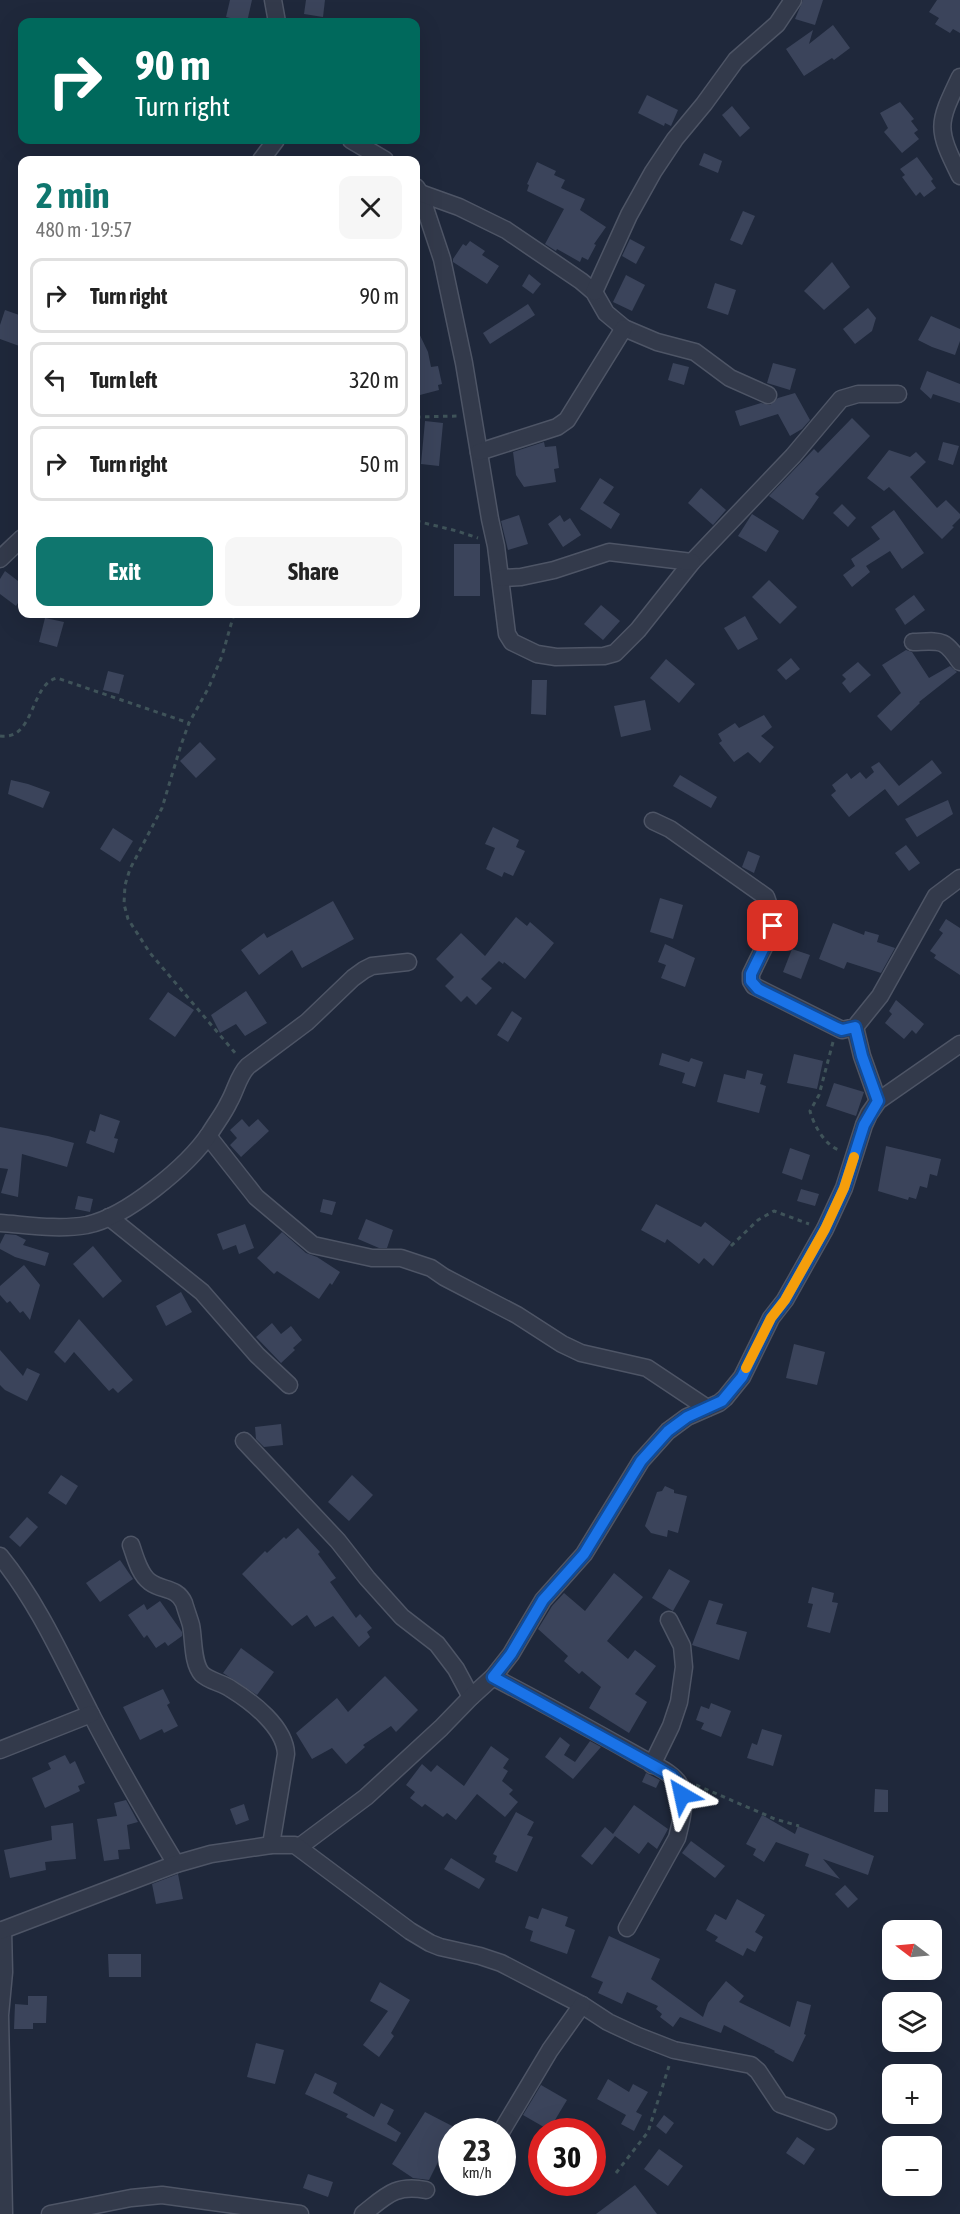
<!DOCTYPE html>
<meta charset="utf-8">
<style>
body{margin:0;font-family:"Asap Condensed",sans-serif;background:#f6f6f6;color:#222;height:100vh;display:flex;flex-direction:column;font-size:22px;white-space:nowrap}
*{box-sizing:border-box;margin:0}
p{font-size:20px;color:#767676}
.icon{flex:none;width:33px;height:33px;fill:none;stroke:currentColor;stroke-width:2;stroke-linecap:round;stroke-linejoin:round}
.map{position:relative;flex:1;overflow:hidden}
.side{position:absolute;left:18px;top:156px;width:402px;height:462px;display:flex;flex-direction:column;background:#fff;border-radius:12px;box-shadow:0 6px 24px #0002}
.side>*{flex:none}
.hud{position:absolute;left:18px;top:18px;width:402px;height:126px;border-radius:12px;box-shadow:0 6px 24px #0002;background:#00695c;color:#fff;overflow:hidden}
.needle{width:39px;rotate:286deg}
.fabs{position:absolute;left:882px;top:1920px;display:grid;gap:12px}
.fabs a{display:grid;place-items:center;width:60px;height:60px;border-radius:12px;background:#fff;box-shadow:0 6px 24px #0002;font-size:30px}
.speed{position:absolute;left:438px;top:2118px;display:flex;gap:12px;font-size:30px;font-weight:700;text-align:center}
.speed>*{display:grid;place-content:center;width:78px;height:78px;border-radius:50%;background:#fff;box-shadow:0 6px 24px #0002;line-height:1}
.speed small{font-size:15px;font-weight:400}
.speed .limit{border:9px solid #d22;background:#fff;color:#111}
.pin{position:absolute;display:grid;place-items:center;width:51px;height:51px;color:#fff;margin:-26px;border-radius:12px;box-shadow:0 3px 9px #0006}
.me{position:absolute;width:66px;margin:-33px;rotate:324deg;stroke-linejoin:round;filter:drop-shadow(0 0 4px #0008)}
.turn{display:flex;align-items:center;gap:21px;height:126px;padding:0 18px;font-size:27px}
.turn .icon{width:78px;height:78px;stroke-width:2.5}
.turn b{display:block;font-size:42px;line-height:51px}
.round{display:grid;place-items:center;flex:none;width:63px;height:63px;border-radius:12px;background:#f6f6f6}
.overview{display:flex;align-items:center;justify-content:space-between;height:102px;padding:0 18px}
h1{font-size:36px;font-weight:700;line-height:45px;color:#0f766e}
.cta{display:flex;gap:12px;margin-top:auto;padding:12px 18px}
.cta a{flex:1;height:69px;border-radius:12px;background:#0f766e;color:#fff;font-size:24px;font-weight:700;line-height:69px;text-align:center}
.cta a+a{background:#f6f6f6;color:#222}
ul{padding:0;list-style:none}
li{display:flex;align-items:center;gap:18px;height:75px;margin:0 12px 9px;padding:0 6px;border:3px solid #e0e0e0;border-radius:12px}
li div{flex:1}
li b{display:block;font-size:22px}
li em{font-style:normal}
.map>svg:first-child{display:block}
</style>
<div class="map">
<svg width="960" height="2214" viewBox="0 0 960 2214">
<rect width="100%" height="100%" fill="#1f283b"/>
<g fill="#3b445b">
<polygon points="230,0 252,0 247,22 226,17"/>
<polygon points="306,0 325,0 323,17 304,14"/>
<polygon points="803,0 823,0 815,25 795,19"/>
<polygon points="937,0 960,0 960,33 953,29 950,33 935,24 939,18 929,12"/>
<polygon points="833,25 850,48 834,60 832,58 804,76 786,49 813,30 809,44"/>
<polygon points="647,95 678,110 671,126 665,123 664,126 638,113"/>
<polygon points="900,102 914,119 911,121 918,130 914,133 919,139 902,153 884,132 888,128 880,113"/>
<polygon points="732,106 750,128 740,137 722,115"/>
<polygon points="704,153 722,161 718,173 699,165"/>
<polygon points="917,157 933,179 931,181 936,188 924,197 920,192 916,196 902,177 905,175 900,169"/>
<polygon points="537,162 556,171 554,175 565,180 561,188 585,199 580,210 606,227 594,244 596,245 588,260 582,257 580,262 557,249 556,251 545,244 564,209 527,191 529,185 527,184"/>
<polygon points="743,211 755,216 742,245 730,240"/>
<polygon points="630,239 645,247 636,264 622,256"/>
<polygon points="470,241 485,251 482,255 499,266 487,284 453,262 453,259 463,244 466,246"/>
<polygon points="832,262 850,287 824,310 804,291"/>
<polygon points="529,274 541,284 533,294 522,286"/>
<polygon points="626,275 645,285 632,311 613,302"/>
<polygon points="715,283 736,290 728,315 707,308"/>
<polygon points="528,304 535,315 490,344 483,333"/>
<polygon points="868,308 876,318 872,331 855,344 843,329"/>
<polygon points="5,310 22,316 22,347 0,339 0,325"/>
<polygon points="931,316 960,329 960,341 955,355 932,347 918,340"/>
<polygon points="416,327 428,352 431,367 438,366 442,384 438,385 439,390 420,395 416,372"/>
<polygon points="673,363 689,367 684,385 668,380"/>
<polygon points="773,363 796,369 790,390 767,383"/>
<polygon points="927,371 960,384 960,403 933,394 931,399 920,389"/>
<polygon points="795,393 810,420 802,429 790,436 778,414 740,426 735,411 761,403 770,405 778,398"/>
<polygon points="852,418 870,436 815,494 819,497 803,520 769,496 814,449 818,453"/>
<polygon points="425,421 443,423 439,466 421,464"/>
<polygon points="544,442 545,447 556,446 559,468 554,469 556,482 524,487 516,475 513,452"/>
<polygon points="943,442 959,446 953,465 938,460"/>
<polygon points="889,450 910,457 916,452 926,462 910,477 937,508 946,500 960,514 960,518 952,526 954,527 942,539 889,487 884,491 867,478"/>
<polygon points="600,478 614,487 603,503 620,514 611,529 580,509"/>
<polygon points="701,488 726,510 713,525 688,503"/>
<polygon points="842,504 856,518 848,527 833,513"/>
<polygon points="894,510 924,553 902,569 890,551 866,566 870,572 852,587 843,575 855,566 851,559 880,539 871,527"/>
<polygon points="752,514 779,531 766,552 738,536"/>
<polygon points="519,515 528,544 508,550 501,521"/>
<polygon points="560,515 564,522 570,518 581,535 563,547 548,524"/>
<rect x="454" y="544" width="26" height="52"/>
<polygon points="5,571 22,584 22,597 16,606 0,594 0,579"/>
<polygon points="769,580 797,607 780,624 752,597"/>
<polygon points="914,595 925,610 905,625 895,609"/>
<polygon points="601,605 620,621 603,640 584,624"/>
<polygon points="745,616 758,639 738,650 724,628"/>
<polygon points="45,618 64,622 57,647 39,642"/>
<polygon points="906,650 912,652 929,678 950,666 957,672 919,702 920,703 891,731 877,716 901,693 882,665"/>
<polygon points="791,658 800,669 786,680 777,670"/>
<polygon points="666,659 695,684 679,703 650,678"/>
<polygon points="858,662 871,675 850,693 842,683 846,679 842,675"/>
<polygon points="108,671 124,675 119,694 103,690"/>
<polygon points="532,680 547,680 546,715 531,714"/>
<polygon points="645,700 651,730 621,737 614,706"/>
<polygon points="764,715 772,727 761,736 774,747 760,763 748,752 734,762 719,743 722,741 718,734 735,723 739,728"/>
<polygon points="200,742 216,759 196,778 180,761"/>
<polygon points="932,760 942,773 898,806 885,789 849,817 831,795 836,791 832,785 847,773 851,779 860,772 866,779 874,772 871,767 879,762 899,786"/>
<polygon points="680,775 717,797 711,808 673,786"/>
<polygon points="11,780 28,784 50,792 43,808 8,794"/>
<polygon points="948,800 953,814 917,837 905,819"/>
<polygon points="493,827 519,840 516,847 525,851 513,876 504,872 502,877 486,869 495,848 485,844"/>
<polygon points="113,828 133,841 120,862 100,849"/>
<polygon points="906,845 920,863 909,871 895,853"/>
<polygon points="748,851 760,856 754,873 742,867"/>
<polygon points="660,898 683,905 673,939 650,932"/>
<polygon points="333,901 354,939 302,968 292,950 259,975 241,950 264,933 267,938"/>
<polygon points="516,917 527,926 530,922 554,943 525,979 504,962 503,964 499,961 481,979 492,988 476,1005 467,996 461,1002 445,986 454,977 436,959 461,933 485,956"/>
<polygon points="946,919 960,928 960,975 934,958 936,955 930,951 943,933 939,930"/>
<polygon points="833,923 864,935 865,931 879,935 877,942 895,948 881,973 847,962 844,969 819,959"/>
<polygon points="665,944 695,958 685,987 661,978 666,965 658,962"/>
<polygon points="792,949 810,955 801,979 783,972"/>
<polygon points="246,991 267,1023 245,1036 236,1024 220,1033 211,1015"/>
<polygon points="168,992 194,1010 175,1037 149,1019"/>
<polygon points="896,1000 924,1024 916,1034 912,1030 904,1039 885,1023 892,1014 889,1011"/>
<polygon points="512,1011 522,1018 508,1042 497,1035"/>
<polygon points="662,1053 689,1062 691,1058 703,1062 695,1087 682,1083 685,1073 659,1065"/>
<polygon points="794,1054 823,1061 817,1089 787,1083"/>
<polygon points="747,1070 763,1074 760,1084 766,1086 759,1113 717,1102 724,1074 745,1079"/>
<polygon points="834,1083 864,1092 856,1116 826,1106"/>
<polygon points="100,1114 120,1121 114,1138 118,1139 114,1153 86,1143 90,1130 95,1132"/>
<polygon points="242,1119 249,1127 258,1119 269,1131 241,1157 230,1145 237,1138 230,1130"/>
<polygon points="0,1127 48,1136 74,1143 67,1167 22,1154 18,1197 1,1193 8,1169 0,1168"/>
<polygon points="886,1146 941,1159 937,1176 930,1174 927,1188 920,1186 916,1199 909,1197 908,1200 878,1191"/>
<polygon points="790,1148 810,1155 802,1180 782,1173"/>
<polygon points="801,1189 819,1194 815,1206 797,1201"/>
<polygon points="78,1196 93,1199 90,1212 75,1209"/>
<polygon points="323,1199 336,1202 332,1215 320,1212"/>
<polygon points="656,1204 701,1227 705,1222 731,1242 713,1266 704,1258 699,1264 667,1239 665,1243 641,1230"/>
<polygon points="366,1219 393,1230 387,1248 379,1248 358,1239"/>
<polygon points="245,1224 254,1248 239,1254 236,1245 223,1250 217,1234"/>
<polygon points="282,1232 306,1253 317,1257 340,1272 332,1285 330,1283 319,1299 277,1271 274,1274 257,1258"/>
<polygon points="5,1234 16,1235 26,1240 23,1245 49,1253 45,1266 15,1257 0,1249 0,1244"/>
<polygon points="93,1246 122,1281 103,1298 73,1264"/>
<polygon points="24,1265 40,1285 30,1320 23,1311 20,1313 10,1301 7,1303 0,1295 0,1286"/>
<polygon points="181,1292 192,1312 166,1326 156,1306"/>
<polygon points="79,1319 133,1380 118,1393 113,1388 109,1391 74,1352 65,1363 54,1352"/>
<polygon points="272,1323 281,1334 291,1326 302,1340 293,1348 295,1350 281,1363 256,1337"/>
<polygon points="794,1344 825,1352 817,1385 786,1378"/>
<polygon points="0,1350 23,1376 27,1368 40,1374 27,1401 5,1390 0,1385"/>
<polygon points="281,1424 283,1445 264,1447 256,1439 255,1427"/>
<polygon points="61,1475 78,1486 66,1505 48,1493"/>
<polygon points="352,1475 373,1495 349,1521 328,1502"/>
<polygon points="665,1486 674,1490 674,1493 687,1496 678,1533 668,1530 667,1537 651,1533 645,1526 657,1492 662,1491"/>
<polygon points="27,1517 38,1527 20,1547 9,1537"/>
<polygon points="298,1528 320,1552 318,1554 336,1578 330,1582 356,1618 360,1614 372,1628 367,1632 370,1637 359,1647 333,1616 315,1627 307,1615 292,1626 242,1574 265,1551 267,1553 284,1537 286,1539"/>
<polygon points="120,1560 133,1579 100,1602 86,1583"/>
<polygon points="669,1569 690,1581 673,1611 652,1598"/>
<polygon points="614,1573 643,1597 607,1641 628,1659 635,1650 656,1666 635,1694 647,1702 629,1733 589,1708 601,1687 582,1671 579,1674 564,1661 568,1656 538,1629 552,1606 564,1593 585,1611"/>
<polygon points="812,1587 834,1593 832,1602 838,1603 830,1633 807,1627 813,1604 808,1603"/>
<polygon points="709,1600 723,1604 716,1624 747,1632 739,1660 692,1645"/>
<polygon points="160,1601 182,1632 182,1636 168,1646 165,1642 156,1648 147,1635 144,1638 128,1615 144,1604 147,1610"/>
<polygon points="241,1648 274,1672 257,1695 223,1673"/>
<polygon points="385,1676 418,1710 396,1732 391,1726 363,1745 365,1747 346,1764 332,1748 312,1759 296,1733 337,1698 348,1712"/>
<polygon points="163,1689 170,1703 167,1705 178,1726 164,1733 162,1729 140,1740 123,1707"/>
<polygon points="711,1703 731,1711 721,1737 701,1729 704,1723 696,1720 701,1706 709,1709"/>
<polygon points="762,1729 782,1735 773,1766 747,1758 752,1743 757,1745"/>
<polygon points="560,1737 570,1745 564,1755 575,1762 590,1741 601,1747 573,1779 545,1757"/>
<polygon points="491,1746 509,1759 503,1768 508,1771 502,1781 513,1790 509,1794 518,1802 505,1817 477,1794 456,1820 447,1813 443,1817 425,1804 422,1807 410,1798 415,1792 406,1785 422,1764 431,1772 437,1765 464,1786"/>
<polygon points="65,1755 70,1764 75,1761 85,1783 78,1786 80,1791 45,1808 32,1778 51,1769 48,1763"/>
<polygon points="646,1773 660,1780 656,1788 642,1782"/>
<polygon points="875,1789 888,1790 888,1812 874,1812"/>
<polygon points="126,1800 138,1822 127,1825 130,1849 118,1850 119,1859 104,1861 97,1819 117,1816 114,1803"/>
<polygon points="244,1804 249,1820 236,1825 230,1809"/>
<polygon points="634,1805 668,1829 657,1849 648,1842 639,1854 615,1836 592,1865 581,1856 605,1827 613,1834"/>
<polygon points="516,1812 534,1822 527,1835 533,1837 517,1872 495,1862 497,1856 493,1854"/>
<polygon points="762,1815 795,1834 798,1826 874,1856 868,1875 823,1859 840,1879 805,1866 809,1854 776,1842 764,1862 753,1855 756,1849 746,1844"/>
<polygon points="73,1823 76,1859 45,1862 46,1870 10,1878 4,1850 52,1840 51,1826"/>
<polygon points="691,1841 725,1866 715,1878 682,1853"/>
<polygon points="451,1858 485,1879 479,1889 444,1869"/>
<polygon points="178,1874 183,1899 156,1904 152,1884"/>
<polygon points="845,1885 858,1899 848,1908 835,1894"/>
<polygon points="737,1899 765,1915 755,1932 763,1937 755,1952 747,1948 743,1956 715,1941 718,1937 706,1930 715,1914 726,1920"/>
<polygon points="542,1908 568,1917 565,1926 575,1930 567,1954 530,1941 533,1931 525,1928 529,1916 538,1919"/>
<polygon points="609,1936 660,1959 651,1979 703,2017 708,2003 726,1981 744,1996 739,2002 790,2027 797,2001 811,2005 804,2034 806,2035 793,2062 774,2052 775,2051 724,2025 721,2033 680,2017 673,2027 660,2017 662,2014 656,2009 658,2006 627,1992 622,2004 598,1993 603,1982 591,1977"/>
<polygon points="108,1954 141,1954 141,1977 109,1977"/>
<polygon points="380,1982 410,2000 391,2033 394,2036 379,2057 363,2045 388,2011 370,2001"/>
<polygon points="28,1996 47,1996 46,2023 33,2023 33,2029 14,2029 15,2004 28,2005"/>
<polygon points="256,2043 284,2050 275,2084 247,2077"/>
<polygon points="315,2073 337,2083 333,2093 374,2117 381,2103 394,2110 387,2124 401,2133 396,2142 346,2117 348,2114 305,2094"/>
<polygon points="608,2079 629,2092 633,2084 648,2092 636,2112 642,2115 634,2131 621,2124 626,2115 597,2099"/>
<polygon points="541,2085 567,2100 549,2130 523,2115"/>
<polygon points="425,2112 456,2128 452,2132 452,2170 439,2160 429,2180 413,2178 392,2164"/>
<polygon points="664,2115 674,2123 666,2134 656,2126"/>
<polygon points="797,2137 815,2149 804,2165 786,2153"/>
<polygon points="659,2149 683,2166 668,2186 644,2169"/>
<polygon points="308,2174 333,2182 328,2197 303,2188"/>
<polygon points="635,2185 657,2214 596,2214"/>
</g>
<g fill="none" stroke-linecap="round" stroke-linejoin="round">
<defs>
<g id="minor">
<polyline points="273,0 277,22"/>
<path d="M960 77C937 125 936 128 960 176"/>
<polyline points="351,140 385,160"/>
<polyline points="261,160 276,140"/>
<polyline points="416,187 420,193 442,259 464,363 490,519 496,546 507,634 512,642 537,654 556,657 604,656 615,653 638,630 692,562 793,456 841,399 858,394 898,394"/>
<polyline points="420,193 459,207 506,230 581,281 594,292 606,313 624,328 657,342 695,352 730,378 768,395"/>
<polyline points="594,292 629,215 653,172 675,139 704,104 736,60 777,24 793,0"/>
<polyline points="479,452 557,427 567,420 624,328"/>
<polyline points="0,559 22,538"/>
<polyline points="501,578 521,577 554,570 609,552 692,562"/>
<path d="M913 642C941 641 944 638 960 662"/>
<polyline points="653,821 670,829 766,897 773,918 771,933 751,974 751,981 754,986 842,1030 855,1027 880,996 936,896 960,878"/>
<polyline points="855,1027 862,1056 878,1101"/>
<polyline points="208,1136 256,1197 313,1245 372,1258 401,1258 431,1268 444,1277 517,1315 562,1344 581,1353 647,1368 707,1408"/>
<polyline points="109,1217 202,1292 257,1355 289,1385"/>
<path d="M0 1223C28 1225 58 1230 87 1225 126 1217 188 1166 210 1133 216 1123 224 1113 229 1102 236 1090 238 1076 248 1066L307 1022 353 978 364 970 372 966 408 962"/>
<polyline points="244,1441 338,1541 367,1578 402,1617 437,1644 456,1669 471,1697"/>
<path d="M131 1545C135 1556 139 1574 150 1582 162 1591 177 1587 184 1603 186 1610 189 1618 191 1625 194 1639 192 1663 202 1674 209 1681 223 1683 231 1689 252 1702 285 1727 286 1754L271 1845"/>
<path d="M0 1556C39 1604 64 1662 92 1716 118 1766 147 1816 176 1864"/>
<path d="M493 1677C541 1702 590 1729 638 1756 650 1763 668 1770 677 1781 689 1795 681 1822 677 1838L627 1928"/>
<polyline points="0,1750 91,1714"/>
<polyline points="652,1765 671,1726 679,1702 684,1667 682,1646 669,1620"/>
<polyline points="299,1847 366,1797 441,1728 471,1697 493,1677 511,1654 543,1600 584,1554 641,1461 668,1431 687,1417 719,1403 725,1398 742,1377 771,1318 785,1300 825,1229 844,1188 864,1125 869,1114 878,1101 960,1044"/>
<polyline points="3,1930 4,1972 0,2015 4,2214"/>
<polyline points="0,1931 176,1864 211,1854 271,1845 295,1845 410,1931 430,1943 440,1947 480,1956 501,1963 582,2005 608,2022 638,2036 674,2050 751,2065 758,2071 780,2104 828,2121"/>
<polyline points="501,2132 550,2050 582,2005"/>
<polyline points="50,2214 131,2198 162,2195 300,2214"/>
<path d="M363 2214C386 2196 395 2184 426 2190"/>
</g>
</defs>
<use href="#minor" stroke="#4e5566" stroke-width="19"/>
<g stroke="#3f5359" stroke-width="3" stroke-dasharray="4.5 4.5" stroke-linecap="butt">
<polyline points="416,417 459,416"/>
<polyline points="416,521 457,531 478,538"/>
<polyline points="234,614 222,656 209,687 189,723 181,745 162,808 130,869 125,885 124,904 128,919 150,953 236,1054"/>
<path d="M0 736C35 741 30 684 57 678L189 723"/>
<path d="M833 1042 819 1095 810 1111C814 1126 825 1145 839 1150"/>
<polyline points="731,1246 758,1220 774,1211 809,1224"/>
<polyline points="696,1785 775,1819 799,1826"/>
<polyline points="616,2173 648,2132 669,2066"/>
</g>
<use href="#minor" stroke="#333a4b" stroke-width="16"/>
</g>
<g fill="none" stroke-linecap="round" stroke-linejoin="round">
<defs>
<polyline id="route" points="682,1795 679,1785 672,1776 493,1677 511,1654 543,1600 584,1554 641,1461 668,1431 687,1417 722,1401 742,1377 771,1318 785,1300 825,1229 844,1188 864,1125 878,1101 862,1056 855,1027 842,1030 837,1028 758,989 751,981 751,974 771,933 773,926"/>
</defs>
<use href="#route" stroke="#114b97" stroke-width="15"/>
<use href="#route" stroke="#1a73e8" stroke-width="10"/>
<polyline stroke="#f59e0b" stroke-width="10" points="746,1368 771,1318 785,1300 825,1229 844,1188 854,1157"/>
</g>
</svg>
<div class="fabs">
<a><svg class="needle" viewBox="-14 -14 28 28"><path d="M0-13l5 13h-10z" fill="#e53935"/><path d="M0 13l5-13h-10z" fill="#767676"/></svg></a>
<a><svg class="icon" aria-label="layers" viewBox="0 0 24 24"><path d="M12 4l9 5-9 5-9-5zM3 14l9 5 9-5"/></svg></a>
<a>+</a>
<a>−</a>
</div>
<div class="speed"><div>23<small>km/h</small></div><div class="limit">30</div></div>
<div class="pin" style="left:773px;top:926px;background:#d93025"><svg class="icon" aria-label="arrive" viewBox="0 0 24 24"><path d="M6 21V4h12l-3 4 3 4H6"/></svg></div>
<svg class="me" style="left:682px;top:1795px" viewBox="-20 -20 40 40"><path d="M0-17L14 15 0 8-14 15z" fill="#1a73e8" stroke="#fff" stroke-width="4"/></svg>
<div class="hud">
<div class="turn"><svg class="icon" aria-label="right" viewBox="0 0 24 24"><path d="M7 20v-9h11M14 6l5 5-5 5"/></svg><div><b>90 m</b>Turn right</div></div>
</div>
<section class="side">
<div class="overview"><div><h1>2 min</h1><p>480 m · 19:57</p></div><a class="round"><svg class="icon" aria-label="close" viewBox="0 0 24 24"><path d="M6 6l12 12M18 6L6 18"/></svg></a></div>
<ul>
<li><svg class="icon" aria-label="right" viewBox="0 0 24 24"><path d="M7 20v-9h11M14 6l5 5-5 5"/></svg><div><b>Turn right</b></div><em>90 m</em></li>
<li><svg class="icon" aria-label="left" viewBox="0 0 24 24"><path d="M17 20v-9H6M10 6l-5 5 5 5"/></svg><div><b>Turn left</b></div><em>320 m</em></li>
<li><svg class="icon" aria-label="right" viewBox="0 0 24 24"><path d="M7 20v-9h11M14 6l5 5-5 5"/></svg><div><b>Turn right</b></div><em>50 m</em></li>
</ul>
<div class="cta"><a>Exit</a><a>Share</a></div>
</section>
</div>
